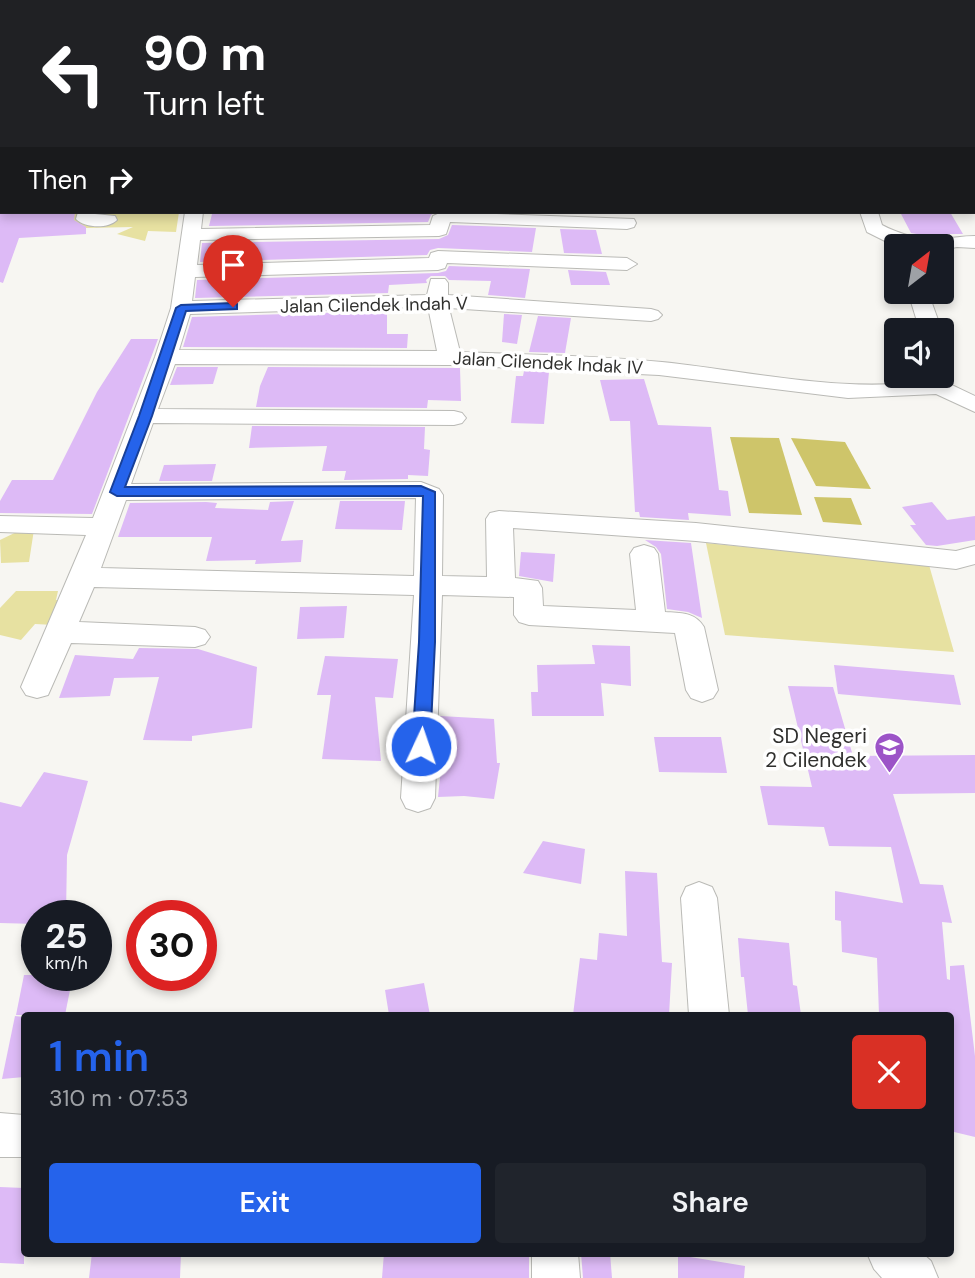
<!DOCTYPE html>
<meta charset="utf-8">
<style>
body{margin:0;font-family:"DM Sans",sans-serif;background:#20242c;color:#f1f3f6;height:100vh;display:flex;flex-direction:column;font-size:26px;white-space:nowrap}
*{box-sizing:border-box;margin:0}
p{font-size:23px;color:#9ea1a6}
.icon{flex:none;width:38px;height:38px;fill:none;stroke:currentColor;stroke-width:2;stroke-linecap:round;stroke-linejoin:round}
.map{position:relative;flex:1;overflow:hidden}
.details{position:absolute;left:21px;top:1012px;width:933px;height:245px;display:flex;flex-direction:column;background:#171b24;border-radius:7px;box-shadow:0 4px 10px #0003}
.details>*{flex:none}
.top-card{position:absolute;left:0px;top:0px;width:976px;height:214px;box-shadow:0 4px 10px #0003;background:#202124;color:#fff;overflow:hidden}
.needle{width:46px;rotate:31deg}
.controls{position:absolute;left:884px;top:234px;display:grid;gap:14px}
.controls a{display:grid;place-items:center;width:70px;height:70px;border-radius:7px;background:#171b24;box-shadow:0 4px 10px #0003;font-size:35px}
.speed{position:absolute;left:21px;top:900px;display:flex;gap:14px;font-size:35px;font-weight:700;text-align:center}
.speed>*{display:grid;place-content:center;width:91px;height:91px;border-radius:50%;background:#171b24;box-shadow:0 4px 10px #0003;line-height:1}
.speed small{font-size:18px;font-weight:400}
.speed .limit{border:10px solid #d22;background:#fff;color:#111}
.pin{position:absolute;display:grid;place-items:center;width:60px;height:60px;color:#fff;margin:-72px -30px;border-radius:50% 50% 50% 0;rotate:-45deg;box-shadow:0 0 7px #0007}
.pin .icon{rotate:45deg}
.me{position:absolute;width:77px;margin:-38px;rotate:3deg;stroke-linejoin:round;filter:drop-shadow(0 0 5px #0008)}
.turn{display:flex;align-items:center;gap:24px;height:147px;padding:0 28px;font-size:32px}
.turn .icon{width:91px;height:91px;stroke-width:2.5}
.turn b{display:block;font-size:49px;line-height:60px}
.then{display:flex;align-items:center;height:66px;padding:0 28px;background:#0003;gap:14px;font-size:26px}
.round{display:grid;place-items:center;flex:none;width:74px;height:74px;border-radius:7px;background:#20242c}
.overview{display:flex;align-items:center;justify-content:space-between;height:119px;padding:0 28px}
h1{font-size:42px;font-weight:600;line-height:52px;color:#2563eb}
.button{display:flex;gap:14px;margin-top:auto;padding:14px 28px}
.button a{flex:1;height:80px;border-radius:7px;background:#2563eb;color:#fff;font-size:28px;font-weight:600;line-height:80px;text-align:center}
.button a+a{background:#20242c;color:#f1f3f6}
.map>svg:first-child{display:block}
</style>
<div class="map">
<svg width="975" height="1278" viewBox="0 0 975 1278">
<rect width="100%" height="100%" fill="#f7f6f2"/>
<g fill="#e7e1a1">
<polygon points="44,212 179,212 176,232 148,231 145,241 117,234 133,227 37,229"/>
<polygon points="35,523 29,562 1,563 0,540"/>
<polygon points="706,543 929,565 954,652 725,635"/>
<polygon points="16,591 58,591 56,600 84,602 73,626 35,624 21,640 0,635 0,608"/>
</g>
<g fill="#cec56a">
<polygon points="730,437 779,438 802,515 749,513"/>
<polygon points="791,438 845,442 871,489 816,486"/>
<polygon points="814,497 851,498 862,525 823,522"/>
</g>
<g fill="#ddbaf6">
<polygon points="0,212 75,212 74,220 86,227 86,234 19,238 3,283 0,282"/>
<polygon points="264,212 436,212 431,215 428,222 209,226 212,214"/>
<polygon points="900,212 950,212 963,234 936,234 938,237 934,237 911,233"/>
<polygon points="452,225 536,228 532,252 438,248 430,250 427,255 200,262 202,243 439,239 448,235"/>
<polygon points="560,229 596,230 602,254 564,253"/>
<polygon points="449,266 530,269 525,298 488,295 491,281 449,280 445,276 431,276 426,280 427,283 389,285 388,293 195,298 197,280 438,273 446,271"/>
<polygon points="568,270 606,272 610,285 571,285"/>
<polygon points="387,311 387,334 408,334 407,348 183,347 192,317"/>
<polygon points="504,314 522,315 517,344 502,342"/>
<polygon points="538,316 571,318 565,353 529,352"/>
<polygon points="131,339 158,339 92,514 0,513 0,501 12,480 53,480 97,392"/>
<polygon points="177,367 218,367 213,384 170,385"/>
<polygon points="268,367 460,368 461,401 428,400 427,408 256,407 260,386"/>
<polygon points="524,371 549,372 544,424 511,423 516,376 523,376"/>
<polygon points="644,379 658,425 711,427 719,490 728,491 731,516 688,513 689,520 640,517 639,512 635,512 630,421 610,421 600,380"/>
<polygon points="252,426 425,427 424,449 430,450 428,476 408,475 408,479 344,480 346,471 322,471 327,446 249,448"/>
<polygon points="216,464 212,481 159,481 164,465"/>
<polygon points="294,501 281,541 303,540 301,562 255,564 256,560 206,561 212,537 118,537 130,503 206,502 217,503 215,508 268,510 270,502"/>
<polygon points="340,501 405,501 402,530 335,529"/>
<polygon points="932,502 947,520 975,516 975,540 937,546 926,545 910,525 916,525 902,507"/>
<polygon points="645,540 691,543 702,618 688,612 667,609 661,554 656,547"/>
<polygon points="521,552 555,554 553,582 519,576"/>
<polygon points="347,606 344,638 297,639 300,607"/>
<polygon points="592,645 630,646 631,686 601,683 604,716 532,716 531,692 538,692 537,665 595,664"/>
<polygon points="139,648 198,649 257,667 252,728 192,736 192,741 143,740 159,677 114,678 110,696 59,698 75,655 133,659"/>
<polygon points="325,656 398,659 393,698 375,697 381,761 322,759 331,695 317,695"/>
<polygon points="834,665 954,675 961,705 838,694"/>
<polygon points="788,686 833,687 853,756 975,755 975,793 893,794 920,884 943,885 952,923 942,922 947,979 950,980 950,966 964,965 975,1056 975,1137 950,1131 950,1015 879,1015 877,958 842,952 841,921 835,920 835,891 903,903 891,847 829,846 824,827 768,825 760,786 812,787"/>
<polygon points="440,716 494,719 497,763 500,763 494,799 464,796 438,797 443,748 439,749"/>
<polygon points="654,737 721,737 727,773 659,772"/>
<polygon points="44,772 88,781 67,855 66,915 37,915 37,924 0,923 0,802 21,807"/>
<polygon points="543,841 585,849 581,884 523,873"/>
<polygon points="625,871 657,873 662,962 672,963 669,1015 573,1015 580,958 597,960 599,933 627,936"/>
<polygon points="738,938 789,943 793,985 797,986 801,1015 748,1015 744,977 741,977"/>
<polygon points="24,975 73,975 65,1015 16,1015"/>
<polygon points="424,983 430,1015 389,1015 385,990"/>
<polygon points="15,1016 24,1017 24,1077 2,1079"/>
<polygon points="0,1187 24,1188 24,1264 0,1263"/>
<polygon points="92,1253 181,1253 180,1278 89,1278"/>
<polygon points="384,1253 529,1253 529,1278 382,1278"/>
<polygon points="581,1253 610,1253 612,1278 583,1278"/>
<polygon points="678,1255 745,1266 744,1278 678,1278"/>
</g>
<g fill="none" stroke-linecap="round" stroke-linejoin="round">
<defs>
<g id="street">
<polygon points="279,0 296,0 297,2 280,2"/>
<rect x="574" y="0" width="12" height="2"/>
<polygon points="757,0 795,0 756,2"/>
<polygon points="963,0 975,0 975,5 975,2"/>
<rect x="0" y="44" width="2" height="8"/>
<rect x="0" y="124" width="2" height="10"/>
<path d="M78 212H96L95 214 115 216 117 220C108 229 85 228 76 219Z"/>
<path d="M185 212H203L201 229 430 225 433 216 442 212 634 219 636 223 634 227 627 229 450 222 446 234 439 236 200 240 197 265 429 258 431 253 438 251 627 258 637 264 627 270 447 263 445 268 438 270 195 277 192 301 427 295 431 279H445L448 283V295L651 309 658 311 662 315 658 319 651 321 449 308 460 352C527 355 595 355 662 362 743 370 859 397 937 378L975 396V412L936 394 848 398 659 375 450 365 175 364 158 409 454 411 462 413 466 418 462 423 454 425 153 423 131 484 421 482 439 489 443 495 442 576 487 577 486 519 490 513 499 511 696 523 956 551 975 546V564L956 569 696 541 513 528 515 578 538 581 542 588 543 606 636 610 630 554 634 548 644 545 654 548 658 554 665 612C681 613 695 612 704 627L718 690 713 698 702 702 691 698 686 690 675 633 529 625 519 622 514 615V597L442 595 435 798 430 808 418 812 406 808 401 798 414 595 94 587 79 622 195 627 205 630 210 637 205 644 195 647 71 643 48 695 37 698 26 695 21 687 86 535 0 532V516L93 518 155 357 171 308ZM428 307 437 351 179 350 190 314ZM416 498 414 576 101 568 126 500Z"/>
<path d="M860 212H878L882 225C899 234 922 241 942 239 953 238 963 236 975 236V248L957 247 942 250V247H896V252L892 251 887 242 867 232Z"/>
<polygon points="908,292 928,292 942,331 920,331"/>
<polygon points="699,882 712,887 717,898 729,1015 689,1015 681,898 686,887"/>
<polygon points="0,1113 24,1115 24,1157 0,1157"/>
<polygon points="532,1253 578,1253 580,1278 532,1278"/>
<polygon points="867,1253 922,1253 931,1261 938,1278 882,1278 874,1269"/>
</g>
<g id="primary">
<polygon points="51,0 67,0 50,2"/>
<polygon points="0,110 2,110 0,125"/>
</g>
</defs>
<use href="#street" stroke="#babab6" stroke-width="2"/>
<use href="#primary" stroke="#babab6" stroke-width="3"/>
<use href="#street" fill="#fff" fill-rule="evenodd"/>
<use href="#primary" fill="#fff" fill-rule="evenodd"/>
</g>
<polygon fill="#2563eb" stroke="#184099" stroke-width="2" points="233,303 237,304 237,309 186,311 152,416 125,487 421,486 435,492 435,642 430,746 427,751 415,751 412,746 419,642 423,496 117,496 110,492 139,416 176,308 181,305"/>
<defs>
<symbol id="school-pin" viewBox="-11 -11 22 30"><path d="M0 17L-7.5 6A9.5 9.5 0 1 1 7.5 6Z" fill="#9c54c7" stroke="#fff"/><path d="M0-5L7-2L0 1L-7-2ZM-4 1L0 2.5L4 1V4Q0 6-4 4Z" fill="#fff"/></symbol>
</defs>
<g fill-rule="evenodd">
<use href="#school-pin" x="872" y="730" width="35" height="47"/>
</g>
<g text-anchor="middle" stroke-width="7" stroke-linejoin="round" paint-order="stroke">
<g font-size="18" fill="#30302e" stroke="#fff">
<text transform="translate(374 305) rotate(-1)" y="6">Jalan Cilendek Indah V</text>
<text transform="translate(548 363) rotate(3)" y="6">Jalan Cilendek Indak IV</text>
</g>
<g font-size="21" fill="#30302e" stroke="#fff" text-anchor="end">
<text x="867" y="743">SD Negeri<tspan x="867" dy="24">2 Cilendek</tspan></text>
</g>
</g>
</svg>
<div class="controls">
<a><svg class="needle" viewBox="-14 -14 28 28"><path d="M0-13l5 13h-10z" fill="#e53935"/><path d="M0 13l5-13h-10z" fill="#9ea1a6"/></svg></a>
<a><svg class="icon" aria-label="sound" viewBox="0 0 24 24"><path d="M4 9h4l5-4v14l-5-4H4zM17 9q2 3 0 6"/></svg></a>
</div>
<div class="speed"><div>25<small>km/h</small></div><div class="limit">30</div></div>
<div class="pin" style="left:233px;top:307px;background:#d93025"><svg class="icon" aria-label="arrive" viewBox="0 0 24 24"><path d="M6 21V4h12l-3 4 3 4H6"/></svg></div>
<svg class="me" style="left:421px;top:746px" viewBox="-20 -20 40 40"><circle r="17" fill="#2563eb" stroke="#fff" stroke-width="3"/><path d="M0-11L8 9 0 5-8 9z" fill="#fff"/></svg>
<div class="top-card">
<div class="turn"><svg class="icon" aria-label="left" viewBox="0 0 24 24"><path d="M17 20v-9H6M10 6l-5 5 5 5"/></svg><div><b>90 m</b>Turn left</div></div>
<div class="then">Then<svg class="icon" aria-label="right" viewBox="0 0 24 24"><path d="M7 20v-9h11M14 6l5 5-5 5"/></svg></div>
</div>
<section class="details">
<div class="overview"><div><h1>1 min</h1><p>310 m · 07:53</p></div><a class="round" style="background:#d93025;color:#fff"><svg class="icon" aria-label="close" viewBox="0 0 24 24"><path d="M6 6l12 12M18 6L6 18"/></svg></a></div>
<div class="button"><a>Exit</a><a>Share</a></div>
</section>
</div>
